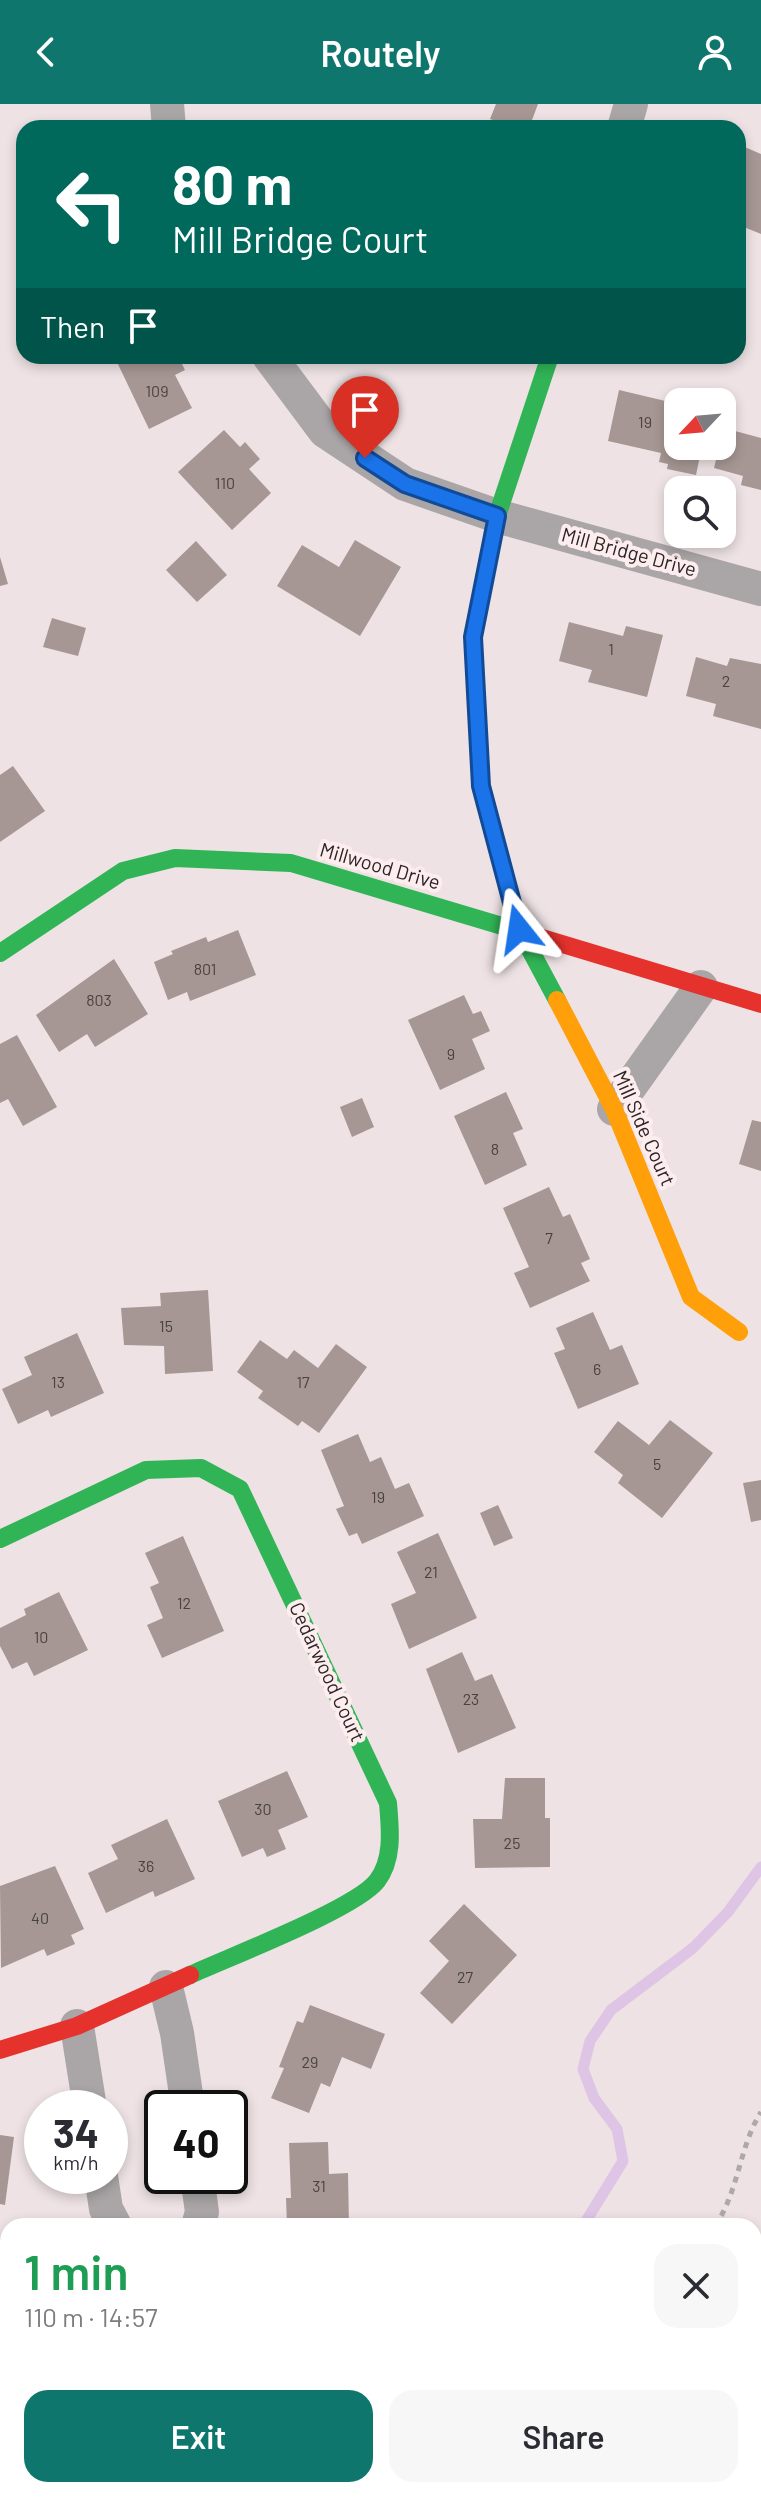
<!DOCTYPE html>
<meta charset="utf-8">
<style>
body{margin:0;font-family:Barlow,sans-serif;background:#f7f7f7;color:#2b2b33;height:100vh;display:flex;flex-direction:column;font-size:30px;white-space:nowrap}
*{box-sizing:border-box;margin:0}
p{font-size:26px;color:#7c7c81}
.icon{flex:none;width:44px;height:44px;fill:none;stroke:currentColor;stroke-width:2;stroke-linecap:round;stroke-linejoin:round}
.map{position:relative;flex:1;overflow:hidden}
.side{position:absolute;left:0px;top:2114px;width:762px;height:280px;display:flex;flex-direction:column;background:#fff;border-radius:24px 24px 0 0;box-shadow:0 4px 12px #0003}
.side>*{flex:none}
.top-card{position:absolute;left:16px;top:16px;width:730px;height:244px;border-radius:24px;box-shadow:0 4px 12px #0003;background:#00695c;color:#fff;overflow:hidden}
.needle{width:52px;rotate:244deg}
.tools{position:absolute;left:664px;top:284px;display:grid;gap:16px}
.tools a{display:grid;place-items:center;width:72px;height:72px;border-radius:16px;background:#fff;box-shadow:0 4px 12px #0003;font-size:40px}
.speed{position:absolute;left:24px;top:1986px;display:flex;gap:16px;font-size:40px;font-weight:700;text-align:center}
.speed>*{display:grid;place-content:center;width:104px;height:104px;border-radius:50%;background:#fff;box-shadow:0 4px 12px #0003;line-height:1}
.speed small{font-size:20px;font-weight:400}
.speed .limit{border:4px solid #111;border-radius:12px;background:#fff;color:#111}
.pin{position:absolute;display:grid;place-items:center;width:68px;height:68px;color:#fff;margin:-82px -34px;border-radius:50% 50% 50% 0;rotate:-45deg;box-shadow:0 0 8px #0007}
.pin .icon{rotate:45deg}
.me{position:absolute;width:88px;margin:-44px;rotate:345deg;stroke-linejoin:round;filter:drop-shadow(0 0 6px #0008)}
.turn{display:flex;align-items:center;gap:28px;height:168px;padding:0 24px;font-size:36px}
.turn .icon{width:104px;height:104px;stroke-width:2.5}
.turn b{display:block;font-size:56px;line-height:68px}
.then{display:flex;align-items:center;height:76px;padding:0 24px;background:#0003;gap:16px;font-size:30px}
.round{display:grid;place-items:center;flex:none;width:84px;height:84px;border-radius:24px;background:#f7f7f7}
.headline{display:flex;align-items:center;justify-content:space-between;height:136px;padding:0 24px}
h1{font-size:48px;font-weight:600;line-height:60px;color:#1e9e55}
.action{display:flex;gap:16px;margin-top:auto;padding:16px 24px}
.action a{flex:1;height:92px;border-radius:24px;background:#0f766e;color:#fff;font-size:32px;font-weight:600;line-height:92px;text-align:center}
.action a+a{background:#f7f7f7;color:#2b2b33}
header{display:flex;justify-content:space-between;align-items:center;height:104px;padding:0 24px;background:#0f766e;color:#fff;font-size:36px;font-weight:600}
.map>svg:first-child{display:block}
</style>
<header><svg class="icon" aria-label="back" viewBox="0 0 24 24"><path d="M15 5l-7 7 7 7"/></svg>Routely<svg class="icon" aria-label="person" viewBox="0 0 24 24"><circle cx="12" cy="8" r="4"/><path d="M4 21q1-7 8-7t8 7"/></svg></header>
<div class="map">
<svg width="761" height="2394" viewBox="0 0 761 2394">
<rect width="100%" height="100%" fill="#eee2e4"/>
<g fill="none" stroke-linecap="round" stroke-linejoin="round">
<g stroke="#dec4e5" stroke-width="11">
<polyline points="583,2122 623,2057 617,2025 594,1994 583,1965 590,1937 611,1906 693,1844 728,1808 761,1763"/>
<polyline points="463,2394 466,2386"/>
</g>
</g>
<g fill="#a69794">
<polygon points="496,0 538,0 529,24 514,24 490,15"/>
<polygon points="740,41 761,50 761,130 739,121 746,104 738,101"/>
<polygon points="123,252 178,252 185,266 175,271 192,304 149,325 116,256"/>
<polygon points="619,286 678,300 678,342 702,342 696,371 667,365 668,360 659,358 661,349 608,337"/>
<polygon points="724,324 761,334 761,386 741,381 743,372 714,364"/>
<polygon points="224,326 240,343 245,338 260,355 249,365 271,389 232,426 178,368"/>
<polygon points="355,436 401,463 360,532 277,482 302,441 339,463"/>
<polygon points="196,437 227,471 197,498 166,466"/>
<polygon points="0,453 8,480 0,482"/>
<polygon points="52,514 86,524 78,552 43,543"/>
<polygon points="569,518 623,532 626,522 663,531 647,593 588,578 592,566 559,557"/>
<polygon points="696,553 727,562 730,554 761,560 761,625 713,612 716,600 686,592"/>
<polygon points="13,662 45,707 0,738 0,671"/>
<polygon points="238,826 256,871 190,897 187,888 168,896 154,858 173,850 171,847 206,833 208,838"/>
<polygon points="114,855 148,910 95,943 87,930 59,948 36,911"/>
<polygon points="464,891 473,910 481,907 490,927 472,935 485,965 440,986 408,916"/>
<polygon points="17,931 57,1003 23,1022 8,995 0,999 0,940"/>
<polygon points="506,988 523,1025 513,1029 527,1061 485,1081 454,1012"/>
<polygon points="362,994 374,1023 352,1033 340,1003"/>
<polygon points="752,1016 761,1018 761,1067 739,1060"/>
<polygon points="549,1083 563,1113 570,1110 590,1155 581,1159 590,1177 530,1204 514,1169 529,1163 503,1104"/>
<polygon points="208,1186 213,1267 165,1270 164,1242 124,1241 121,1204 161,1202 160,1189"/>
<polygon points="593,1208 610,1246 622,1241 639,1280 578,1305 554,1249 565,1245 556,1224"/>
<polygon points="77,1229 104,1289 51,1313 48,1306 18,1320 2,1285 32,1271 24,1253"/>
<polygon points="260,1236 287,1255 294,1246 318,1264 336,1240 367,1263 319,1329 302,1317 298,1322 258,1294 263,1287 237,1268"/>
<polygon points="670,1316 713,1349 662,1414 618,1379 623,1371 594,1348 618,1317 649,1341"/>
<polygon points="358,1330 370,1358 381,1353 395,1385 409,1379 424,1412 362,1440 357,1429 349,1432 336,1405 344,1402 321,1346"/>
<polygon points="761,1376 761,1416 751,1418 743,1379"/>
<polygon points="498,1401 513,1434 494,1442 480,1409"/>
<polygon points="438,1429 477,1514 409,1545 391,1500 416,1489 397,1448"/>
<polygon points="183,1432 224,1527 162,1554 147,1521 163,1514 150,1483 159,1479 145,1449"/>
<polygon points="59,1488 88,1546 34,1572 27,1558 12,1565 0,1542 0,1524 26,1511 24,1505"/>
<polygon points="462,1548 475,1577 492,1570 516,1624 458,1649 426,1565"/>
<polygon points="287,1667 308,1713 278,1726 286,1745 267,1753 263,1744 242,1753 218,1697"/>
<polygon points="505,1674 545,1674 545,1714 550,1714 550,1763 475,1764 473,1715 502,1715"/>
<polygon points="167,1715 195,1775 155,1793 153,1787 106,1809 88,1769 118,1755 111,1741"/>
<polygon points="55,1762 84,1825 71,1831 75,1840 47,1852 44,1845 1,1864 0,1782"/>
<polygon points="464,1800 517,1851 452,1920 420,1889 449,1857 429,1837"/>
<polygon points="310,1901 385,1930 371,1965 342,1953 330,1983 321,1979 309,2009 271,1994 284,1964 279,1963 297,1917 303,1919"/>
<polygon points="0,2031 14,2033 5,2101 0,2100"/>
<polygon points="328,2038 329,2070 348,2069 349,2122 287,2122 286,2094 291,2094 289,2039"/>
<polygon points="8,2139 8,2199 0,2189 0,2145"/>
</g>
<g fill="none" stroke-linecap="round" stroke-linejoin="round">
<g stroke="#ada8a9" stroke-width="5" stroke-dasharray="6 6" stroke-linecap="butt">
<path d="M715 2122C739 2087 739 2043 761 2008"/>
<polyline points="600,2394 602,2386"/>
</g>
<g stroke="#aaa6a7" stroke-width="34">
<polyline points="167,0 169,24"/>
<polyline points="624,24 631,0"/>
<polyline points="269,252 325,327 405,380 497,412 761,485"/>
<polyline points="614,1005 701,883"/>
<polyline points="166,1883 177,1929 188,2004"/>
<polyline points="77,1922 90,2004"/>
<polyline points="101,2072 106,2105 115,2122"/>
<polyline points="197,2072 202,2108 198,2122"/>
</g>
<g stroke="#30b455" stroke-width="18">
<polyline points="550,252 497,412 473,533 481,682 519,825 557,896"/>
<polyline points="0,849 123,767 175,754 291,759 529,830"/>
<path d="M0 1435 146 1366 201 1364 240 1385 388 1699C390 1724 394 1755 377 1777 355 1805 229 1853 190 1871"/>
</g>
<polyline stroke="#ff9f0a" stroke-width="18" points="557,896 614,1005 691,1193 739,1228"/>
<g stroke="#e5322d" stroke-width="18">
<polyline points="529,830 761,900"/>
<polyline points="0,1946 77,1922 190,1871"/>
</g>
</g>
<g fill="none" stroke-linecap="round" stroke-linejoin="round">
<defs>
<polyline id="route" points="365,354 405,380 497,412 473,533 481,682 519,825"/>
</defs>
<use href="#route" stroke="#114b97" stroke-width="20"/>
<use href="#route" stroke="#1a73e8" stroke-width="14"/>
</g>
<g text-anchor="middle" stroke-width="8" stroke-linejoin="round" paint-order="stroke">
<g font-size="16" fill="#4a4241">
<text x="157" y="293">109</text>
<text x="645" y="324">19</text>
<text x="225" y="385">110</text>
<text x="611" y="551">1</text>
<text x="726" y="583">2</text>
<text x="205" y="871">801</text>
<text x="99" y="902">803</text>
<text x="451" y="956">9</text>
<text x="495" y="1051">8</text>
<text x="549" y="1140">7</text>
<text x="166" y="1228">15</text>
<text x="597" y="1271">6</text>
<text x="58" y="1284">13</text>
<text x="303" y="1284">17</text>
<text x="657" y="1366">5</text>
<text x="378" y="1399">19</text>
<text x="431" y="1474">21</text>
<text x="184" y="1505">12</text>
<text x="41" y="1539">10</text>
<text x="471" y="1601">23</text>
<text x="263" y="1711">30</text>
<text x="512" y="1745">25</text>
<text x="146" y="1768">36</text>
<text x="40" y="1820">40</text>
<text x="465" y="1879">27</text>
<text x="310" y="1964">29</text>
<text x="319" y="2088">31</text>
</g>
<g font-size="20" fill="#2c2525" stroke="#fdedee">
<text transform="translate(629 448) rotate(15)" y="7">Mill Bridge Drive</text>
<text transform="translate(380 762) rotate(16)" y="7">Millwood Drive</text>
<text transform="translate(644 1024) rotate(66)" y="7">Mill Side Court</text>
<text transform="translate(327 1568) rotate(65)" y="7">Cedarwood Court</text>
</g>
</g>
</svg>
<div class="tools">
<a><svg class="needle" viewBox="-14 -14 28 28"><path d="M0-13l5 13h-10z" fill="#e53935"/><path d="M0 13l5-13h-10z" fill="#7c7c81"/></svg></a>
<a><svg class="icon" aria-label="search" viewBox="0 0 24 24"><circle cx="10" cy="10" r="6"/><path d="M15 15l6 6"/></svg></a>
</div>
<div class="speed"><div>34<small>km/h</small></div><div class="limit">40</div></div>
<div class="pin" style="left:365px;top:354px;background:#d93025"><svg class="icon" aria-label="arrive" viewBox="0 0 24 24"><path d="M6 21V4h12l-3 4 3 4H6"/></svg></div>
<svg class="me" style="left:519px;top:825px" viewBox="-20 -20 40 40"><path d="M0-17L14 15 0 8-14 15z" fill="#1a73e8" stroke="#fff" stroke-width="4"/></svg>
<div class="top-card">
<div class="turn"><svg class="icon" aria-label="left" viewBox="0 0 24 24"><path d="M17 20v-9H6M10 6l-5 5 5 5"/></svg><div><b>80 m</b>Mill Bridge Court</div></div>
<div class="then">Then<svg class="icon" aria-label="arrive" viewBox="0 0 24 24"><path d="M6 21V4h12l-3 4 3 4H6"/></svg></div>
</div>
<section class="side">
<div class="headline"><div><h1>1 min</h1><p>110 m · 14:57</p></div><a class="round"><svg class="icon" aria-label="close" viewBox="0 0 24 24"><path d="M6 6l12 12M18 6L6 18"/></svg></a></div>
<div class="action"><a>Exit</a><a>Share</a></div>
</section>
</div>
